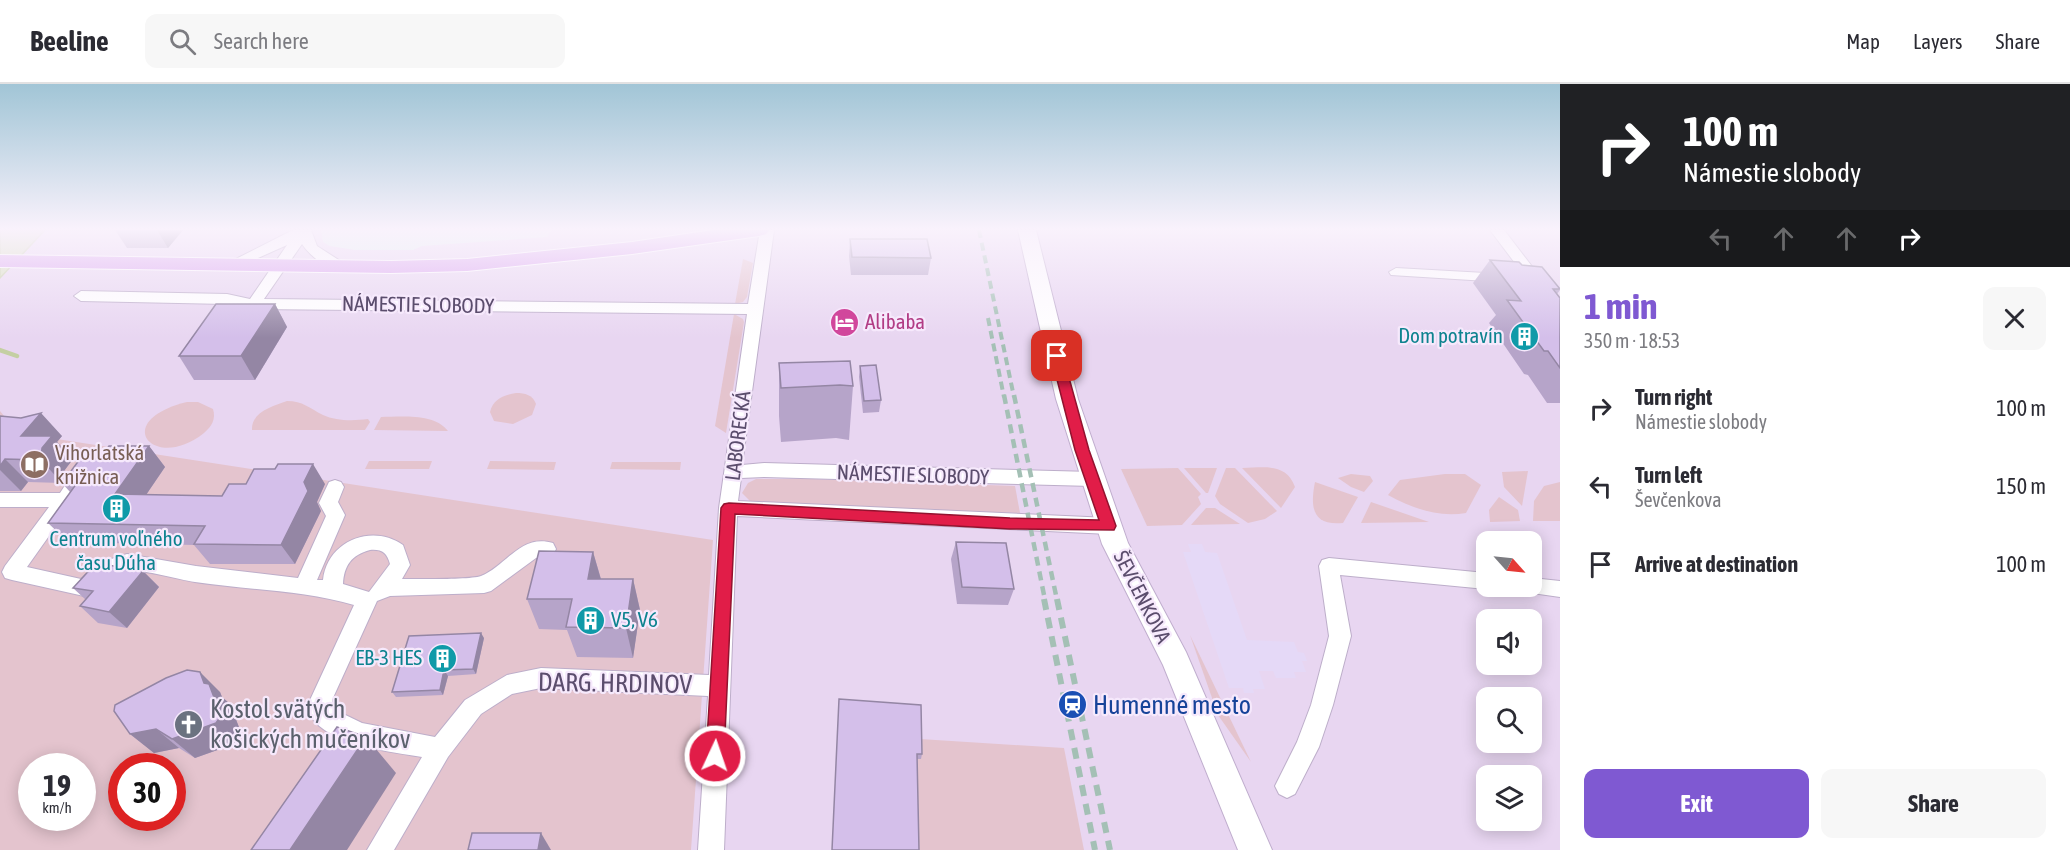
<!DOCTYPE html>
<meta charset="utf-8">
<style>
body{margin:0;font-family:"Asap Condensed",sans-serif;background:#f7f7f7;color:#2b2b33;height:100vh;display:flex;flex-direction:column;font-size:22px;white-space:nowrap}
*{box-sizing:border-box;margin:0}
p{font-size:20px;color:#7c7c81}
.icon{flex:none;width:33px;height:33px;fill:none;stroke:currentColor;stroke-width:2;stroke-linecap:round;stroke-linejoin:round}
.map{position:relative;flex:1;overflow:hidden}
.details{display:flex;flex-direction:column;background:#fff;width:510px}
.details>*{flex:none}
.top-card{background:#202124;color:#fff;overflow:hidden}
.needle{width:39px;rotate:117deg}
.controls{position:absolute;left:1476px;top:447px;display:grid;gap:12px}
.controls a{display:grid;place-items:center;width:66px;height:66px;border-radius:12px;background:#fff;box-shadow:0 3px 15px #0003;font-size:30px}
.speed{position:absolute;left:18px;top:669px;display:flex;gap:12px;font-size:30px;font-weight:700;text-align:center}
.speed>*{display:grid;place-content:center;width:78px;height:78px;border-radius:50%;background:#fff;box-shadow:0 3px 15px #0003;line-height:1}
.speed small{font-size:15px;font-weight:400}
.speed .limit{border:9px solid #d22;background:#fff;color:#111}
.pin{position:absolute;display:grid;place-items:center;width:51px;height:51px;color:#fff;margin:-26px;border-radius:12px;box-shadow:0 3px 9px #0006}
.me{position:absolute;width:66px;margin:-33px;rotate:3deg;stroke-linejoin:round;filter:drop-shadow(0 0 4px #0008)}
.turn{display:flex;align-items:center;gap:21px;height:126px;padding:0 24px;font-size:27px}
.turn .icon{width:78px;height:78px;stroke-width:2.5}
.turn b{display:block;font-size:42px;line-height:51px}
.lanes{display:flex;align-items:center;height:57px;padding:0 24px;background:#0003;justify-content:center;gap:30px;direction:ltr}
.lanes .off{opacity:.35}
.round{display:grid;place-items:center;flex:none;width:63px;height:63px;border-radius:12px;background:#f7f7f7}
.headline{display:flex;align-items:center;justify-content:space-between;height:102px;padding:0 24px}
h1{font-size:36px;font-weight:700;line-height:45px;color:#7f59d2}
.cta{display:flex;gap:12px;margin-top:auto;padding:12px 24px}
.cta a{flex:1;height:69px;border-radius:12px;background:#7f59d2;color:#fff;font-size:24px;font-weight:700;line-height:69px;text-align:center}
.cta a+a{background:#f7f7f7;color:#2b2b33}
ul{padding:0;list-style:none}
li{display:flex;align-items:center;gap:18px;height:78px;padding:0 24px}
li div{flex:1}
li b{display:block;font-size:22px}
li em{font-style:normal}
header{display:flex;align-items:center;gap:36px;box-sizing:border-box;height:84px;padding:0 30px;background:#fff;border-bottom:2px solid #e1e1e2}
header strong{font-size:28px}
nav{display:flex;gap:33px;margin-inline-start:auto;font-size:21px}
.search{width:420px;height:54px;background:#f7f7f7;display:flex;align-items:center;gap:15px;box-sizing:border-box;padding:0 21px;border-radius:12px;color:#7c7c81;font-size:22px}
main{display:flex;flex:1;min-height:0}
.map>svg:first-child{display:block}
</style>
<header>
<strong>Beeline</strong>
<div class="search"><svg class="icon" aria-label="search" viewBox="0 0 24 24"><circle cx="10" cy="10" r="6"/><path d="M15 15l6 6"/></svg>Search here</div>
<nav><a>Map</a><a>Layers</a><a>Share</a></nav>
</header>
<main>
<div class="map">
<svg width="1560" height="766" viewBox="0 0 1560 766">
<rect width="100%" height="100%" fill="#f2e3f8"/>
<path fill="#e8d6f1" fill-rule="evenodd" d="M0 146H1560V766H0ZM1486 458H1532V502H1486ZM1486 536H1532V580H1486ZM1486 614H1532V658H1486ZM32 682H82V734H32ZM122 682H172V734H122ZM1486 692H1532V736H1486Z"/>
<polygon fill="#e5d9f7" points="1188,460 1202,460 1205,468 1217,469 1247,556 1294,558 1298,568 1304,569 1307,577 1302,577 1306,588 1294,588 1296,594 1276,594 1273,587 1259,587 1265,605 1253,605 1254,609 1244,609 1243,604 1229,604 1183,468 1191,468"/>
<polygon fill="#e0f4ef" points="321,146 551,146 551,147 547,153 422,162 413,166 355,166 330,162 323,158"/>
<g fill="#e4c4ce" fill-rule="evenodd">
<polygon points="743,175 753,179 747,213 743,218 735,220"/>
<polygon points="734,230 743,235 744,238 726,349 715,342"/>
<path d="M516 309C525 309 533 311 536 320L532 331 513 340 494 337 490 328C493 315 504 311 516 309Z"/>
<path d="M287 317C303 317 309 324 323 331 336 337 353 337 368 335L370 338 365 346H252C251 328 273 322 287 317Z"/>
<path d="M187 318H198L213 325C216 335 212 342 204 349 154 389 109 337 187 318Z"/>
<path d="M0 327 18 349 713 456 691 766H0ZM32 682H82V734H32ZM122 682H172V734H122Z"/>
<path d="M381 333C401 333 434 329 448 347L374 346Z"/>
<polygon points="369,377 432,377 429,385 365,385"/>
<polygon points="490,377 556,378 554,386 487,385"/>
<polygon points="612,378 681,378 680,386 610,385"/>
<polygon points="1178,384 1201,410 1198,413 1201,420 1182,441 1147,442 1121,385"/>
<polygon points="1184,384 1217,384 1208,409 1206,409"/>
<polygon points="1226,384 1235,384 1277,427 1265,435 1248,439 1220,420 1215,412"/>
<path d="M1242 384C1264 384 1286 378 1295 403L1281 424Z"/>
<polygon points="1528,387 1522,422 1504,403 1502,388"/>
<polygon points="1351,390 1370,392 1373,397 1364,408 1351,403 1338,394"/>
<path d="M1445 390H1465L1481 401 1466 429C1438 434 1412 424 1388 411L1400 396Z"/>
<polygon points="756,395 812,395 1015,402 1020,429 752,419 742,409 748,399"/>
<path d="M1315 398 1358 413 1343 439C1312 442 1310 423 1315 398Z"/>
<polygon points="1560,398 1560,437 1533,437 1534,417 1544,402"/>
<polygon points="1499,413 1518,426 1520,437 1490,438 1489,426"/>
<polygon points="1371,418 1429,438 1361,439"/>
<polygon points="1206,424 1215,424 1240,440 1191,441"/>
<polygon points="1190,551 1251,678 1218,631"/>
<polygon points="920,655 1064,664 1084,766 917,766 916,674"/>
</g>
<polygon fill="#d6dfbb" stroke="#c4cfa3" stroke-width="1.5" points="0,146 45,146 0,194"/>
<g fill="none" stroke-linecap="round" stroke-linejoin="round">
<polyline stroke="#c4cfa3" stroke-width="4.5" points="0,266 17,272"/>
<defs>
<g id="street">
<path d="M293 146H311L317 162 348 182 346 185C330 189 310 172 302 160L264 215 748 220 760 146H774L742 381 764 379 1092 388 1098 390 1101 395 1098 400 1092 402 764 393 741 394 738 417 1109 434 1116 437 1119 442 1116 447 1109 450 737 432 724 766H698L708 612 541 604 512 610 481 630 448 673 394 766H367L422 673C391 668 338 662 315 638 310 632 310 624 310 616L354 521C303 506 248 506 195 498 177 495 142 485 126 486 109 488 100 507 84 512L12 496 5 494 2 488 5 482 49 423H0V409H60C67 399 70 390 83 394L86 399 83 404 27 483 81 495 99 479 127 470 196 482 298 494 326 432 319 419 329 398 335 396 341 398 344 403 338 418 345 431 317 496H323C327 457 372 439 403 461L410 481 402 495C417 495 470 496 481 492 506 482 521 449 553 459L556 465 553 471 536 474 491 507 484 509 390 512 377 517 332 616 333 625 362 639 435 653 465 616 507 591 541 584 709 591 719 424 747 230 254 225 227 220 81 217 74 212 81 207 227 210 250 215 287 161 238 183H228L226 180ZM370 466C382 465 387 469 390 480L369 508 343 500C344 482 351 471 370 466Z"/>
<polygon points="1490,146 1504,146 1560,219 1560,234 1555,232"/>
<polygon points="1396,184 1503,190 1510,194 1503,198 1391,191 1389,188"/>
<polygon points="1329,474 1486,489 1486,502 1493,502 1486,505 1340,491 1351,552 1333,621 1319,663 1295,710 1287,714 1279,710 1275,702 1297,658 1311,621 1329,552 1319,482 1322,476"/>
<polygon points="1532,494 1560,497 1560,513 1525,508 1522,502 1532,502"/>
</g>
<polygon id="secondary" points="1018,146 1036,146 1078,315 1128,459 1186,568 1272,766 1238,766 1163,581 1102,460 1056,315"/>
<polygon id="primary" points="713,146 769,146 766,150 759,152 632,170 467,187 391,189 0,183 0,171 391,177 467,175 632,158"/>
</defs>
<use href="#street" stroke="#bdaeca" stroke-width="2"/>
<use href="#secondary" stroke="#c0aece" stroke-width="2"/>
<use href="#primary" stroke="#fff" stroke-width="2"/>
<use href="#street" fill="#fff" fill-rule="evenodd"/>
<use href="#secondary" fill="#fff" fill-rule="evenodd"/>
<use href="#primary" fill="#daa4ef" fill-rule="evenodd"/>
<g stroke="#a4c0b5" stroke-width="4" stroke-dasharray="8 5" stroke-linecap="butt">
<polyline points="979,146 1014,313"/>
<polyline points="988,234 1004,313"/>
</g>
<g stroke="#a4c0b5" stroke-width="4.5" stroke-dasharray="9 6" stroke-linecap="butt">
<polyline points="1004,311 1045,516"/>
<polyline points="1014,311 1057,516"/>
</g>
<g stroke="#a4c0b5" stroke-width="6" stroke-dasharray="11 8" stroke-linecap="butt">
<polyline points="1044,515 1095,766"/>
<polyline points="1057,515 1110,766"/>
</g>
</g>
<g fill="#b6a4c9">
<polygon points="115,146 183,146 168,164 127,164"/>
<polygon points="850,155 931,174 928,191 851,191 849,172"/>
<polygon points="1490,176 1522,181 1560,206 1557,210 1560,214 1560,319 1547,319 1528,291 1524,290 1489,239 1496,231 1473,199"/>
<polygon points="275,220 287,243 255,296 194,296 179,272"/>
<polygon points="779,279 853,302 849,356 836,354 781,358 779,332"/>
<polygon points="860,282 881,316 879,328 863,329 859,293"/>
<polygon points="0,332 62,352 57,358 73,375 64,387 62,398 99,375 149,362 165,383 146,411 222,412 325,400 317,418 321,427 295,480 210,480 194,461 68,458 48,439 70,408 62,399 28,398 21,407 0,407"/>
<polygon points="956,458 1014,505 1008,521 957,520 951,475"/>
<polygon points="593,468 601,495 633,495 640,526 633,574 577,573 567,546 539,545 527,515"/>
<polygon points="143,487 159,503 127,544 98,539 80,522 86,516 73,504"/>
<polygon points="484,554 476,590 448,592 443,611 396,613 392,608"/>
<polygon points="220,608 222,613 230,620 242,651 237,659 195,674 179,664 154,669 130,650"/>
<polygon points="839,615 922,670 921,675 917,675"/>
</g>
<g fill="#9486a4">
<polygon points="157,146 183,146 168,164"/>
<polygon points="275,220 287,243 255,296 241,272"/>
<polygon points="41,329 62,352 57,358 73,375 64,387 62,399 41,376 21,352"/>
<polygon points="149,362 165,383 133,430 115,410"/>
<polygon points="5,375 28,398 21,407 0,386 0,382"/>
<polygon points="313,380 325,400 317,418 321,427 295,480 281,461 304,398"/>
<polygon points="593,468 602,499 588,495"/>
<polygon points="143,487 159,503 127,544 109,528"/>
<polygon points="633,495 640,526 633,574 626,544"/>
<polygon points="481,549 484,554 476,590 473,585"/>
<polygon points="444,586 448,592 443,611 440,606"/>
<polygon points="200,588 220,608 222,613 230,620 242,651 237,659 195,674 172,655"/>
<polygon points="156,645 179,664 154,669 130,650"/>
<polygon points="366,653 396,689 347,766 290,766"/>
<polygon points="541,749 551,766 538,766"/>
</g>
<g fill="#d4bfea" stroke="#9486a4" stroke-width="1.5">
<polygon points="850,155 927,155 931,174 852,173"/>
<polygon points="1490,176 1519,178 1522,181 1542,183 1560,205 1553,205 1560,214 1560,284 1548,267 1544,267 1507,216 1521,217"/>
<polygon points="216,220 275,220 241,272 179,272"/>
<polygon points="850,277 853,302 840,301 781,304 779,279"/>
<polygon points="876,281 881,316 864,317 860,282"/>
<polygon points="41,329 21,352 52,352 42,364 41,376 5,375 0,382 0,332 21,334"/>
<polygon points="109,362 149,362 115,410 222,412 229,400 246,400 254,385 275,385 278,380 313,380 304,398 308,407 281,461 194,460 205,442 48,439 77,399 62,399 80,375 99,375"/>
<polygon points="956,458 1006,459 1014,505 962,503"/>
<polygon points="539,467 593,468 588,495 633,495 626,544 566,543 572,515 527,515"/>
<polygon points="96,479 143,487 109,528 80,522 93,507 73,504"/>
<polygon points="481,549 473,585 444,586 440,606 392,608 409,552"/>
<polygon points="187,586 200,588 204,599 209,600 221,632 216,639 172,655 156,645 130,650 114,627 115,621 166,594"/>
<polygon points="839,615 921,621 922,670 917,670 919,766 832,766"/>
<polygon points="337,643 366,653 290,766 251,766"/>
<polygon points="472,749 541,749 538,766 468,766"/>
</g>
<linearGradient id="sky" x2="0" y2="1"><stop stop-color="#a1c5d6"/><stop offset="0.57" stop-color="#f9f2fc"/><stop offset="1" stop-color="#f9f2fc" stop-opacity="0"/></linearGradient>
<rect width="1560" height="254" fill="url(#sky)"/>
<polygon fill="#e11d48" stroke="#92132f" stroke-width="1.5" points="1057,268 1063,272 1089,366 1116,442 1114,446 1010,445 735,430 724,672 721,678 715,681 709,678 706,672 721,424 724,420 729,419 1010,434 1099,436 1075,366 1051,272"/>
<defs>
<symbol id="hotel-disc" viewBox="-11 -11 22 22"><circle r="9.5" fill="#d1479c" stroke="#f6e9fc"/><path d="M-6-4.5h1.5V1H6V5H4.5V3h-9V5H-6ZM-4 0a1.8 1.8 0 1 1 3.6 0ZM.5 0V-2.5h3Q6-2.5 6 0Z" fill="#fff"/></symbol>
<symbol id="building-disc" viewBox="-11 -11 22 22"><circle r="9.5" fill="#0f9aa8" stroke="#f6e9fc"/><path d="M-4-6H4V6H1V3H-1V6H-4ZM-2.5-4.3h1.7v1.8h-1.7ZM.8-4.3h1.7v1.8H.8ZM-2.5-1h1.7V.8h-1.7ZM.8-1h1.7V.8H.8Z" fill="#fff"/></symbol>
<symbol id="library-disc" viewBox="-11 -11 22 22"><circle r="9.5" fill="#8d6e63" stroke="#f6e9fc"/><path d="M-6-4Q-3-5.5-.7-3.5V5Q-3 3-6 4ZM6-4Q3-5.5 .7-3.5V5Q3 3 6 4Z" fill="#fff"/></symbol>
<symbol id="station-disc" viewBox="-11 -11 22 22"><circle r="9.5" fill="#1a4fb4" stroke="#f6e9fc"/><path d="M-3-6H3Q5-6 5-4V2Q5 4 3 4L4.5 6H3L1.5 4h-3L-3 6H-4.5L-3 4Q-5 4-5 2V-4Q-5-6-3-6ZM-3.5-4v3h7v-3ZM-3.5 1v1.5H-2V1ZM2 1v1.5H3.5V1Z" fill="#fff"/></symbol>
<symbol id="church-disc" viewBox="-11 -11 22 22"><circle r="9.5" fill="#6b7280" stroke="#f6e9fc"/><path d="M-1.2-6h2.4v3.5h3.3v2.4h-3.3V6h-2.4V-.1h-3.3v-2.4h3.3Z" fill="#fff"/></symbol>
</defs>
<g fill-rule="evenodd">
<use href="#hotel-disc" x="828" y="222" width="33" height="33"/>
<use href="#building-disc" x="1508" y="236" width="33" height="33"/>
<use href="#library-disc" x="18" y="364" width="33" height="33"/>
<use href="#building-disc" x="100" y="408" width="33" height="33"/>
<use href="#building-disc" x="574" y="520" width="33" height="33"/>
<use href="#building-disc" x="426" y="558" width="33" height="33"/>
<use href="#station-disc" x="1056" y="604" width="33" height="33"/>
<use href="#church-disc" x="172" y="624" width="33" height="33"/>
</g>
<g text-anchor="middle" stroke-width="4.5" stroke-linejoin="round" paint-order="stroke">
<g font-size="21" fill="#5b4d6d" stroke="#f6e9fc">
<text transform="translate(418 221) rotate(1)" y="7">NÁMESTIE SLOBODY</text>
<text transform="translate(738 352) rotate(-83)" y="7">LABORECKÁ</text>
<text transform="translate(913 391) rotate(2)" y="7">NÁMESTIE SLOBODY</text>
<text transform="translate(1142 513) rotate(63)" y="7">ŠEVČENKOVA</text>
</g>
<g font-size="21" fill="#b23c85" stroke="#f6e9fc" text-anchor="start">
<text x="865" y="245">Alibaba</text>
</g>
<g font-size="21" fill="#0d838f" stroke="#f6e9fc" text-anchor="end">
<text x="1503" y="259">Dom potravín</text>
<text x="116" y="462" text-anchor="middle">Centrum voľného<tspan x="116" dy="24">času Dúha</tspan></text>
<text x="611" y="543" text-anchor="start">V5, V6</text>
<text x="422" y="581">EB-3 HES</text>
</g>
<g font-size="21" fill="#785e54" stroke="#f6e9fc" text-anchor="start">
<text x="55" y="376">Vihorlatská<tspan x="55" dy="24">knižnica</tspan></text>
</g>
<g font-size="26" fill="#5b4d6d" stroke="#f6e9fc">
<text transform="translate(615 599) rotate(1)" y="9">DARG. HRDINOV</text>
</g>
<g font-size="26" fill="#164399" stroke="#f6e9fc" text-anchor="start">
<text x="1093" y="630">Humenné mesto</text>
</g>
<g font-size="26" fill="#5b616d" stroke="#f6e9fc" text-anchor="start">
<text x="210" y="634">Kostol svätých<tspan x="210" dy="30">košických mučeníkov</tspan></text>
</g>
</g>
</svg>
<div class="controls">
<a><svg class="needle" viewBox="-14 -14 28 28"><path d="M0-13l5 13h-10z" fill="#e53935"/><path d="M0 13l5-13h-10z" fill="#7c7c81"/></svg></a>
<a><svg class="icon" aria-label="sound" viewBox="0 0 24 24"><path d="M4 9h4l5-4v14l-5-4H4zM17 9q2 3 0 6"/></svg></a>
<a><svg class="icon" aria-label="search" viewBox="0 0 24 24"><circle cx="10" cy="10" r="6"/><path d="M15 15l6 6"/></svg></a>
<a><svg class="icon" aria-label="layers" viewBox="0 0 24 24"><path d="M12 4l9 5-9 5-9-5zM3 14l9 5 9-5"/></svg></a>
</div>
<div class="speed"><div>19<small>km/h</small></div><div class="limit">30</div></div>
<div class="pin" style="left:1057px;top:272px;background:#d93025"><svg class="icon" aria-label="arrive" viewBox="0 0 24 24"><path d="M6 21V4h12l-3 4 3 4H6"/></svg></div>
<svg class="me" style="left:715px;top:672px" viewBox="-20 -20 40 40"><circle r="17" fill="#e11d48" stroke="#fff" stroke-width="3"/><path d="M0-11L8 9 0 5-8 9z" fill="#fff"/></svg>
</div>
<section class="details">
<div class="top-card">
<div class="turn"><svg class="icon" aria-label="right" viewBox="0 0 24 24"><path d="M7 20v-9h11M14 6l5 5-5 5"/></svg><div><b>100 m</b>Námestie slobody</div></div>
<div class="lanes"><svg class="icon off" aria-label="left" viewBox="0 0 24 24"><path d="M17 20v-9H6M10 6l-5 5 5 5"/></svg><svg class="icon off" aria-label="ahead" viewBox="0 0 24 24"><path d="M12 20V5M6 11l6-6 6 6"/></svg><svg class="icon off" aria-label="ahead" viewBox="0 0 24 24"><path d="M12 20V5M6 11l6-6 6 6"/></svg><svg class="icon" aria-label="right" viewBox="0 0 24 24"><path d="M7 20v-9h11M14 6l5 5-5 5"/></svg></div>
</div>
<div class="headline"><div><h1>1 min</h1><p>350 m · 18:53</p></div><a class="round"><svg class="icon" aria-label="close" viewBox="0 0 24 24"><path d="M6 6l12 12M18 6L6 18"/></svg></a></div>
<ul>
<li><svg class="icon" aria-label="right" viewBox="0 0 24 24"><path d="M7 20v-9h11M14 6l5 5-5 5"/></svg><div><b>Turn right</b><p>Námestie slobody</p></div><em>100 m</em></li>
<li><svg class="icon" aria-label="left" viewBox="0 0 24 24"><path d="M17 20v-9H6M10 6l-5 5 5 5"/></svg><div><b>Turn left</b><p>Ševčenkova</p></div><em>150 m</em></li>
<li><svg class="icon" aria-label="arrive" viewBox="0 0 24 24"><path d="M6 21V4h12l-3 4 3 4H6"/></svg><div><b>Arrive at destination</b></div><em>100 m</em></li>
</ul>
<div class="cta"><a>Exit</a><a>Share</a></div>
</section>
</main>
